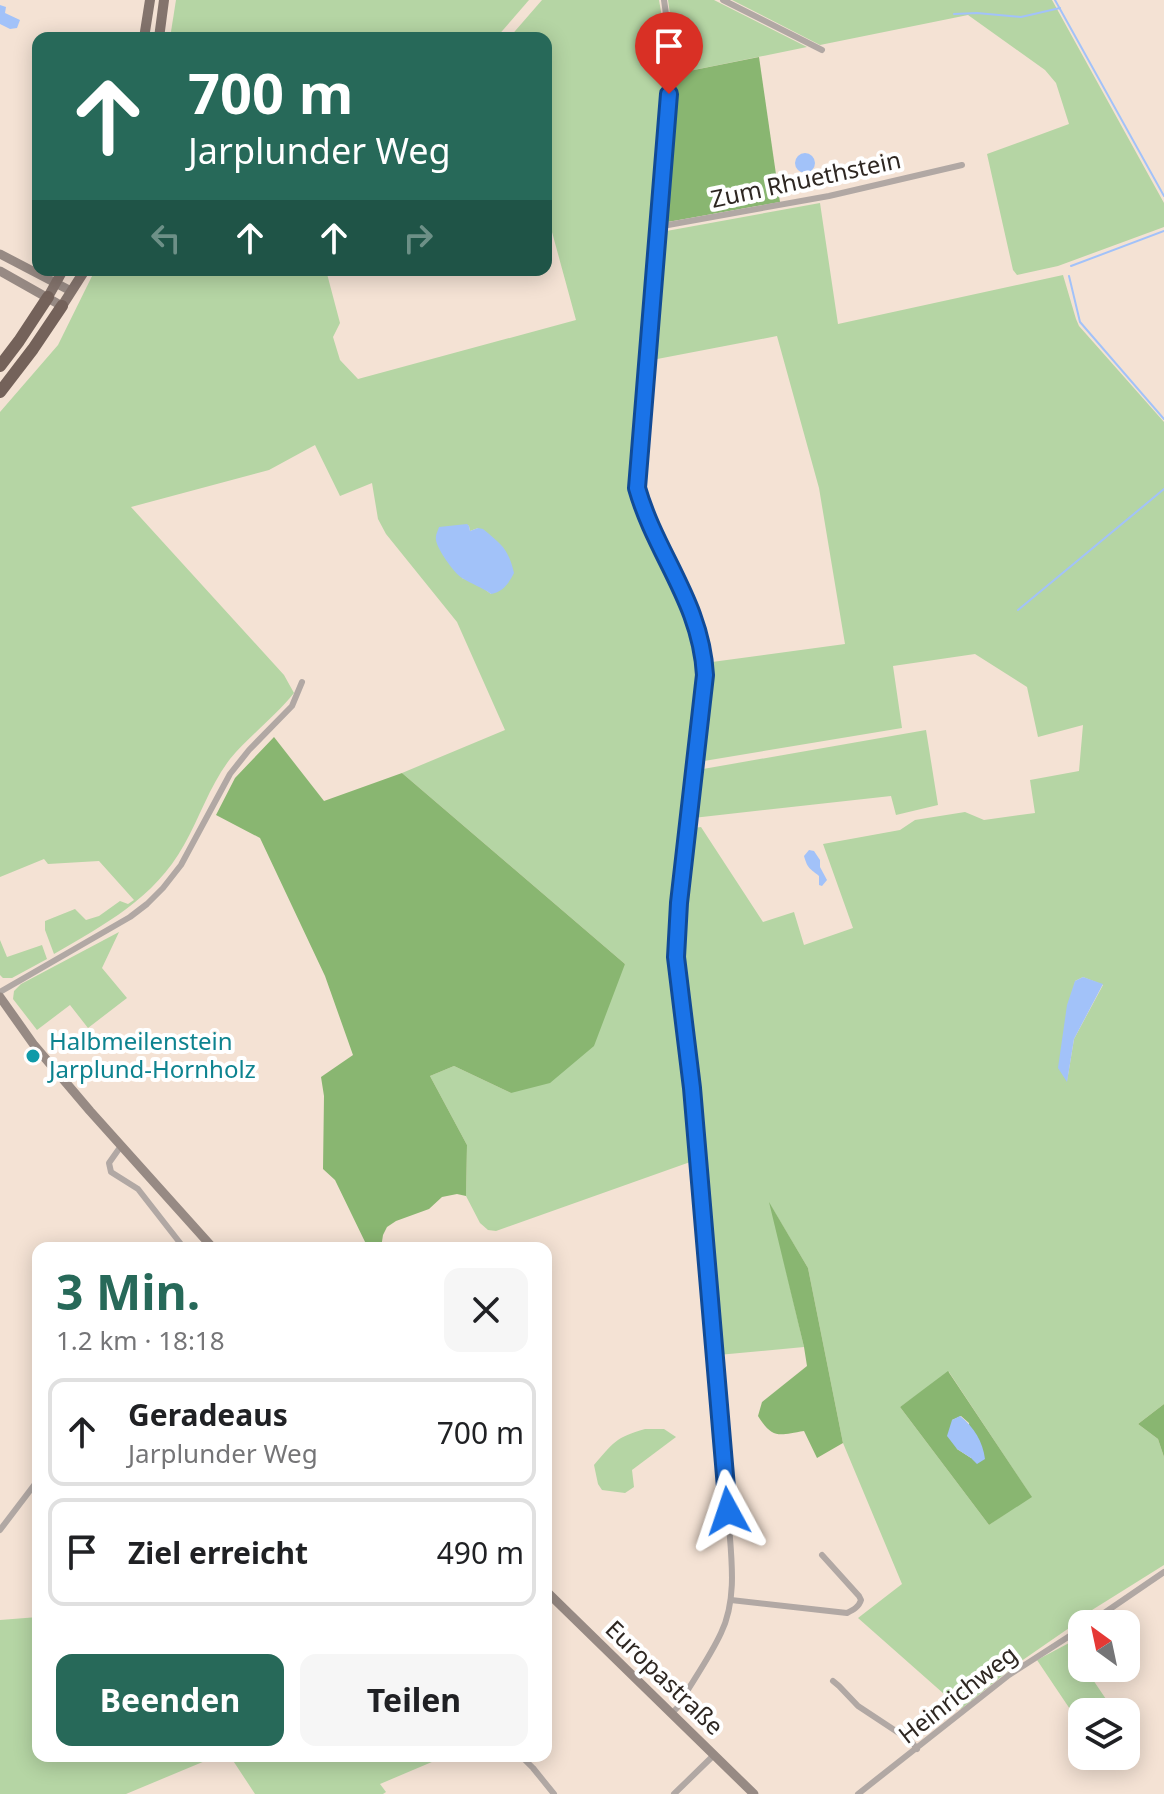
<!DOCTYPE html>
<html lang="de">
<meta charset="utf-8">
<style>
body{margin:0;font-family:"Noto Sans",sans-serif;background:#f6f6f6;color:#202124;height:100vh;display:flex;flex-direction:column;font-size:30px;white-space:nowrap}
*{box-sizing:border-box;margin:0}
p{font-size:26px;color:#757577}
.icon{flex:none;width:44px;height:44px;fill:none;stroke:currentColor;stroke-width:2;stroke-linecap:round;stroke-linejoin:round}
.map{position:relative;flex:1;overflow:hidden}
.details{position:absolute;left:32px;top:1242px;width:520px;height:520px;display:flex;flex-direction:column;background:#fff;border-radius:16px;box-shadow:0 4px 20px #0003}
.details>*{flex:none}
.guide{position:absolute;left:32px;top:32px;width:520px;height:244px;border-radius:16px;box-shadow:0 4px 20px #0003;background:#276959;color:#fff;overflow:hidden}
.needle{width:52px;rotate:327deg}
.fabs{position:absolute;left:1068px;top:1610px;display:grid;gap:16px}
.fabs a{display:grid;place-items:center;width:72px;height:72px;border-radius:16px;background:#fff;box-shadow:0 4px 20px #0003;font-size:40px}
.pin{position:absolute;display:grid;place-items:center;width:68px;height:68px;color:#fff;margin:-82px -34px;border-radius:50% 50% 50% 0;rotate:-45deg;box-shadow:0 0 8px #0007}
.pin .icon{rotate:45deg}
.me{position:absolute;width:88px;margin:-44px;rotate:355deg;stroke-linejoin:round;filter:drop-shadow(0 0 6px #0008)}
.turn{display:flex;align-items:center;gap:28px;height:168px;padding:0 24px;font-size:36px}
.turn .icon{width:104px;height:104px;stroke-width:2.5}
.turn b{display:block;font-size:56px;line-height:68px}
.lanes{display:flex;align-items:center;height:76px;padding:0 24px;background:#0003;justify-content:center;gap:40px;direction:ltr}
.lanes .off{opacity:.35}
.round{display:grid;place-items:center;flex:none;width:84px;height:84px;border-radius:16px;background:#f6f6f6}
.headline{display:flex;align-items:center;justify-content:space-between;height:136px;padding:0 24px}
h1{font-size:48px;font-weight:700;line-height:60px;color:#276959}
.primary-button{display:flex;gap:16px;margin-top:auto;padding:16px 24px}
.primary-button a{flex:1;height:92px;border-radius:16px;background:#276959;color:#fff;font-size:32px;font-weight:700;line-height:92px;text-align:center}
.primary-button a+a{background:#f6f6f6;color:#202124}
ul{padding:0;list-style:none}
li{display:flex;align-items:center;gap:24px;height:108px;margin:0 16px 12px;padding:0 8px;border:4px solid #e0e0e0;border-radius:16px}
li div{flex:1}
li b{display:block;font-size:30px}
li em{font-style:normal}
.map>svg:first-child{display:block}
</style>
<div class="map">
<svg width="1164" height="1794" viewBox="0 0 1164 1794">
<rect width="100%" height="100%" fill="#f4e2d4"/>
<g fill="#b5d5a4" fill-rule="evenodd">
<polygon points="176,0 529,0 496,38 170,38"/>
<path d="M542 0H659L666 41V81L631 487 659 558 688 618 697 648V669L672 941 671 973 688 1090 693 1161 496 1231 488 1230 480 1223 466 1196 467 1145 430 1076 454 1066 511 1093 625 964 402 773 505 730 457 622 386 534 378 519 372 483 340 496 315 445 269 470 131 507 284 675 294 693C275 717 250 735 230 759 210 785 200 817 184 845 154 899 105 924 54 954L45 930V921L75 909 86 920 99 916 120 901 128 904 134 900 99 861 48 864 44 859 0 877V412L58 345 95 270H326L340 323 333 337 340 360 358 379 576 320 546 210V38H509ZM467 525 469 526 470 531 478 528 491 594 479 585 462 578 461 526Z"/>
<polygon points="668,0 714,0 807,47 674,74 675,48"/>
<polygon points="732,0 1052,0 1164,203 1164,227 1058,266 1017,275 1013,270 987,154 1069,124 1056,83 1045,70 968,15 820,45"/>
<path d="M820 203 838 324 1063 275 1076 319 1079 326 1164 422V1404L1138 1424 1158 1439 1164 1457V1565L1092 1610 1085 1617 1017 1664 961 1709 858 1618 902 1584 843 1443 808 1268 771 1206 804 1347 718 1355 697 1085 680 958 693 828 701 827 763 922 794 912 804 945 853 928 823 844 900 830 915 820 965 812 984 820 1035 813 1030 780 1079 771 1083 725 1038 737 1027 687 975 654 893 666 902 728 704 761 699 756 712 662 845 644 819 488 777 336 652 360 661 232ZM1083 977 1103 985 1074 1039 1067 1081 1075 981ZM949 1372 1031 1496 989 1525 900 1407Z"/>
<polygon points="926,730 938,805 896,815 891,796 693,818 691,815 696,777 703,769"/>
<polygon points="119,932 102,968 127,998 88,1028 70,1005 37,1030 13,999 14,991 21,984"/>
<polygon points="0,940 7,957 42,945 47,959 12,978 3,978 0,975"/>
<path d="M645 1429H664L676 1437 632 1470 634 1487 625 1493 602 1490 598 1484 594 1465C613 1443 616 1437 645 1429Z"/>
<polygon points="38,1617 38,1756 217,1756 126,1794 0,1794 0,1620"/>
<polygon points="1069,1643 1082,1663 1082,1668 1085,1668 1114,1711 1082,1712 1082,1727 1037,1660"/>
<polygon points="230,1756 446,1756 380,1784 386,1792 383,1794 255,1794"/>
</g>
<g fill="#89b671" fill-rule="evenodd">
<polygon points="759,57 780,202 662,223 674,74"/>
<polygon points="274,737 324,801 402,773 625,964 594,1046 550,1083 511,1093 454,1066 430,1076 467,1145 466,1196 457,1194 442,1197 429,1209 396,1221 387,1227 383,1235 381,1248 365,1248 367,1246 335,1180 323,1169 324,1096 321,1077 353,1055 325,976 260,838 216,815 235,778"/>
<path d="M769 1202 808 1268 843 1443 817 1458 804 1431C779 1435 773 1440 758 1416L762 1402 807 1366 804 1347Z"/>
<path d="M948 1371 1032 1497 989 1525 900 1407ZM961 1416 969 1423 971 1458 957 1449 952 1420Z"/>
<polygon points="1164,1404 1164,1457 1158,1439 1138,1424"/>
</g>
<g fill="#a2c2f9">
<polygon points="0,5 6,7 5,13 20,20 17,28 10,29 0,24"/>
<circle cx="805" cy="163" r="10"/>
<path d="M467 524 469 526 470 531 478 528 483 529C502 545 508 548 514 573 509 583 503 592 491 594 482 587 471 584 462 578 454 573 437 549 436 540 435 535 438 531 439 527Z"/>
<path d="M809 850 814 851 820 860V867L827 880 822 886 819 885V876C810 868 808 870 804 856Z"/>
<polygon points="1083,977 1103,984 1074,1039 1067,1082 1058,1068 1067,1005 1075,981"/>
<path d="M960 1416C974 1427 983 1442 985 1459L977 1464 971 1458 957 1449 947 1436 952 1420Z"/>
</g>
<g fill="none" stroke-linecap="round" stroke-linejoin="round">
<g stroke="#a2c2f9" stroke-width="2">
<polyline points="1055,0 1164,196"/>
<polyline points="954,14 977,13 1021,17 1060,8"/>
<polyline points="1071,266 1164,231"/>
<polyline points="1069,276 1080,322 1164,419"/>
<polyline points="1018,610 1164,489"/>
</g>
<g stroke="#b1a8a4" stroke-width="6">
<path d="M664 0 669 35 671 67 637 488C656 555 701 602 705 675L676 930V957L692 1088 728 1511C730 1550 739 1596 721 1633 709 1659 691 1683 677 1708L671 1714"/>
<polyline points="723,0 822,50"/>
<polyline points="657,227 829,196 962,165"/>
<polyline points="0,992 130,917 147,904 163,888 181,865 230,774 249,750 292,706 302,682"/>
<polyline points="121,1146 109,1163 111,1172 138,1189 184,1248"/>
<polyline points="0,1530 38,1480"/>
<path d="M731 1600 847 1613C853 1610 859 1607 861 1600L859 1596 822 1555"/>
<polyline points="1088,1624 1164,1572"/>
<polyline points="833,1681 839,1686 858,1706 911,1741 917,1749"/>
<polyline points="521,1756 533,1768 554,1794"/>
<polyline points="674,1794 714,1755"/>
<polyline points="858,1794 1009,1675 1082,1628"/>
</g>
<g stroke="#978a84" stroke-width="9">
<polyline points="0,254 71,291"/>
<polyline points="0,271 62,306"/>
<polyline points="0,997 34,1045 90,1111 213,1248"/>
<polyline points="546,1591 754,1794"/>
</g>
<g stroke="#84746d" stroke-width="10">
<polyline points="144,38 150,0"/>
<polyline points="159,38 164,0"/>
<polyline points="48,297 63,270"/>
<polyline points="62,306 85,270"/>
</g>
<g stroke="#74625a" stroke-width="12">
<polyline points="0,366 19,341 48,297"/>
<polyline points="0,392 33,349 62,306"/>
</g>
</g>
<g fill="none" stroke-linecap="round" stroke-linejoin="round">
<defs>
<path id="route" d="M669 94 637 488C656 555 701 602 705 675L679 903 676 957 692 1088 728 1511"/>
</defs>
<use href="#route" stroke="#114b97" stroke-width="20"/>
<use href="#route" stroke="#1a73e8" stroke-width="14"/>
</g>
<circle fill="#0f9aa8" stroke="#fff" stroke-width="3" cx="33" cy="1056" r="8"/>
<g text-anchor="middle" stroke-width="8" stroke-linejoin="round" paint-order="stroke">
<g font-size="24" fill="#2e2722" stroke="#fff">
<text transform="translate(806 180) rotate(-12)" y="8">Zum Rhuethstein</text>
<text transform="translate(664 1678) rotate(44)" y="8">Europastraße</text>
<text transform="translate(958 1695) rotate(-38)" y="8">Heinrichweg</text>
</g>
<g font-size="24" fill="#0d838f" stroke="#fff" text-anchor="start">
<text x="49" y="1050">Halbmeilenstein<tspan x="49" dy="28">Jarplund-Hornholz</tspan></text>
</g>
</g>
</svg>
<div class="fabs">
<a><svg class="needle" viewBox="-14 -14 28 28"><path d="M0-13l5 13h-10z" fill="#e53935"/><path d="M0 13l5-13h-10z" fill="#757577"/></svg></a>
<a><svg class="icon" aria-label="layers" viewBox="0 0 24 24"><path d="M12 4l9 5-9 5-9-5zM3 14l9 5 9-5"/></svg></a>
</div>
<div class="pin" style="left:669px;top:94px;background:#d93025"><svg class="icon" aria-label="arrive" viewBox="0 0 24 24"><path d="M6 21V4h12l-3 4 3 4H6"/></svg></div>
<svg class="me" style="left:728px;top:1511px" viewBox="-20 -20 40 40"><path d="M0-17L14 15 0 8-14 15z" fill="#1a73e8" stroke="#fff" stroke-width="4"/></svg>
<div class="guide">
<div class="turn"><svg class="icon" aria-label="ahead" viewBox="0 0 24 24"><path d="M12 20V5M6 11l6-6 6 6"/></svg><div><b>700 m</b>Jarplunder Weg</div></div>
<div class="lanes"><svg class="icon off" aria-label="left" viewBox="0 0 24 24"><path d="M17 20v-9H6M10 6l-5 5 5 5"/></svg><svg class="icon" aria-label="ahead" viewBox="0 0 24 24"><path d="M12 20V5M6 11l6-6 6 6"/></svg><svg class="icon" aria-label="ahead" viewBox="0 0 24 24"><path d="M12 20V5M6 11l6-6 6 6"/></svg><svg class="icon off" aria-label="right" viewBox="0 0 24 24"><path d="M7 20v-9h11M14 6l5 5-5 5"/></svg></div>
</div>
<section class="details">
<div class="headline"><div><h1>3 Min.</h1><p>1.2 km · 18:18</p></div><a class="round"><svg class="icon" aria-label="close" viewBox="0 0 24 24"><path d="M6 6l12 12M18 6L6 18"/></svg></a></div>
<ul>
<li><svg class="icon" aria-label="ahead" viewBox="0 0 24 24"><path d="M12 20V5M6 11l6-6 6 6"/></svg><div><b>Geradeaus</b><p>Jarplunder Weg</p></div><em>700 m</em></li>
<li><svg class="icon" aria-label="arrive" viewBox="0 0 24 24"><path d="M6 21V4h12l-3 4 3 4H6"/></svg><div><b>Ziel erreicht</b></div><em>490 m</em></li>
</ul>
<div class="primary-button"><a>Beenden</a><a>Teilen</a></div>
</section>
</div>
